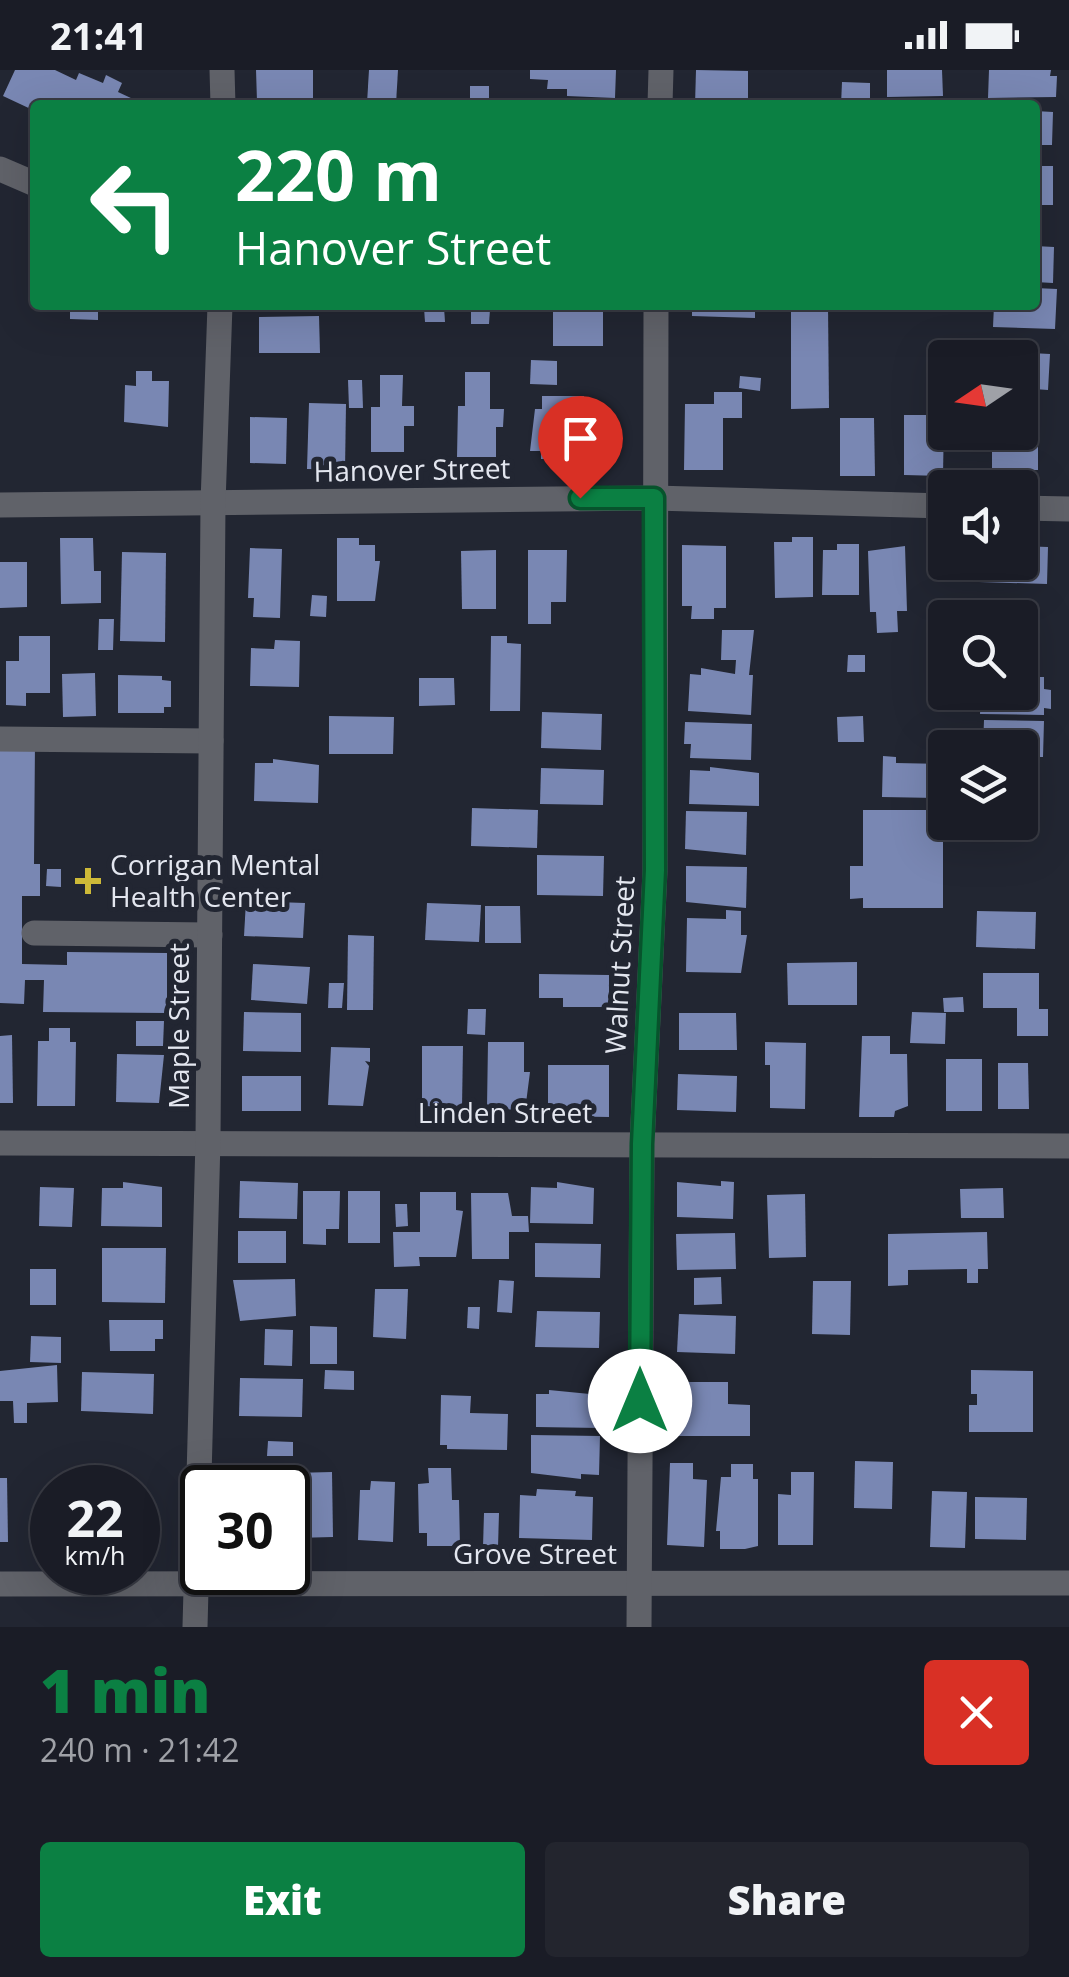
<!DOCTYPE html>
<meta charset="utf-8">
<style>
body{margin:0;font-family:"Open Sans",sans-serif;background:#23252e;color:#f1f3f6;height:100vh;display:flex;flex-direction:column;font-size:38px;white-space:nowrap}
*{box-sizing:border-box;margin:0}
p{font-size:32px;color:#9fa1a7}
.icon{flex:none;width:55px;height:55px;fill:none;stroke:currentColor;stroke-width:2;stroke-linecap:round;stroke-linejoin:round}
.map{position:relative;height:1557px;overflow:hidden}
.details{display:flex;flex-direction:column;background:#1a1c26;flex:1}
.details>*{flex:none}
.top-card{position:absolute;left:30px;top:30px;width:1010px;height:210px;border-radius:10px;box-shadow:0 10px 40px #0002,0 0 0 2px #383a43;background:#0b8043;color:#fff;overflow:hidden}
.needle{width:65px;rotate:257deg}
.buttons{position:absolute;left:928px;top:270px;display:grid;gap:20px}
.buttons a{display:grid;place-items:center;width:110px;height:110px;border-radius:10px;background:#1a1c26;box-shadow:0 10px 40px #0002,0 0 0 2px #383a43;font-size:50px}
.speed{position:absolute;left:30px;top:1395px;display:flex;gap:20px;font-size:50px;font-weight:700;text-align:center}
.speed>*{display:grid;place-content:center;width:130px;height:130px;border-radius:50%;background:#1a1c26;box-shadow:0 10px 40px #0002,0 0 0 2px #383a43;line-height:1}
.speed small{font-size:25px;font-weight:400}
.speed .limit{border:5px solid #111;border-radius:15px;background:#fff;color:#111}
.pin{position:absolute;display:grid;place-items:center;width:85px;height:85px;color:#fff;margin:-102px -42px;border-radius:50% 50% 50% 0;rotate:-45deg;box-shadow:0 0 10px #0007}
.pin .icon{rotate:45deg}
.me{position:absolute;width:110px;margin:-55px;rotate:0deg;stroke-linejoin:round;filter:drop-shadow(0 0 8px #0008)}
.turn{display:flex;align-items:center;gap:35px;height:210px;padding:0 40px;font-size:45px}
.turn .icon{width:130px;height:130px;stroke-width:2.5}
.turn b{display:block;font-size:70px;line-height:85px}
.round{display:grid;place-items:center;flex:none;width:105px;height:105px;border-radius:10px;background:#23252e}
.head{display:flex;align-items:center;justify-content:space-between;height:170px;padding:0 40px}
h1{font-size:60px;font-weight:800;line-height:75px;color:#0b8043}
.cta{display:flex;gap:20px;margin-top:auto;padding:20px 40px}
.cta a{flex:1;height:115px;border-radius:10px;background:#0b8043;color:#fff;font-size:40px;font-weight:800;line-height:115px;text-align:center}
.cta a+a{background:#23252e;color:#f1f3f6}
.status{display:flex;justify-content:space-between;align-items:center;height:70px;padding:0 50px;background:#1a1c26;direction:ltr}
.status svg{height:28px;fill:currentColor}
.map>svg:first-child{display:block}
</style>
<div class="status"><b>21:41</b><svg viewBox="0 0 49 12"><path d="M0 12V9h3v3zM5 12V6h3v6zM10 12V3h3v9zM15 12V0h3v12zM26 1h20v11H26zM47 4h2v5h-2z"/></svg></div>
<div class="map">
<svg width="1069" height="1557" viewBox="0 0 1069 1557">
<rect width="100%" height="100%" fill="#222632"/>
<g fill="#7987b3">
<polygon points="15,0 55,0 76,10 79,3 103,13 106,5 122,13 118,22 133,29 130,35 35,35 35,41 3,26"/>
<polygon points="256,0 313,0 313,30 257,31"/>
<polygon points="369,0 398,0 396,34 367,33"/>
<polygon points="530,0 616,0 615,28 567,26 567,19 547,19 548,10 530,9"/>
<polygon points="696,0 748,1 748,35 695,35"/>
<polygon points="887,0 942,0 943,26 887,27"/>
<polygon points="989,0 1051,0 1050,6 1057,6 1056,27 988,28"/>
<polygon points="842,12 870,13 870,35 841,35"/>
<rect x="470" y="16" width="19" height="19"/>
<polygon points="1035,41 1053,42 1052,75 1035,75"/>
<rect x="1035" y="96" width="18" height="39"/>
<polygon points="1035,176 1054,177 1053,213 1035,212"/>
<polygon points="1035,218 1057,219 1055,259 993,257 994,235 1035,235"/>
<polygon points="70,235 98,235 98,250 70,249"/>
<polygon points="692,235 755,235 755,248 692,246"/>
<polygon points="791,235 828,235 829,338 791,339"/>
<rect x="553" y="236" width="50" height="40"/>
<polygon points="444,237 445,252 425,252 424,238"/>
<polygon points="471,239 490,239 489,254 471,254"/>
<polygon points="319,246 320,283 259,283 259,247"/>
<polygon points="993,281 1050,284 1048,320 1020,318 1020,288 993,288"/>
<polygon points="531,290 557,291 557,315 530,314"/>
<polygon points="136,301 152,301 152,311 169,311 168,357 124,352 125,315 136,316"/>
<polygon points="465,302 490,302 490,339 504,339 503,357 496,357 496,387 457,387 458,336 465,336"/>
<polygon points="380,305 403,305 402,336 414,336 414,356 404,356 404,382 371,382 371,337 380,337"/>
<polygon points="740,306 761,308 760,321 739,318"/>
<polygon points="348,310 362,310 363,338 349,338"/>
<polygon points="714,322 742,322 742,348 723,348 723,400 684,400 685,334 714,334"/>
<polygon points="542,326 584,326 583,370 577,370 577,389 541,389 541,381 530,381 535,339 542,339"/>
<polygon points="309,333 346,334 345,400 307,399"/>
<polygon points="904,345 944,345 943,406 904,405"/>
<polygon points="250,347 287,348 286,394 250,393"/>
<polygon points="840,348 874,348 875,406 840,406"/>
<polygon points="1020,353 1038,353 1038,400 992,400 992,362 1020,362"/>
<polygon points="792,467 813,467 813,527 775,528 774,472 792,472"/>
<polygon points="60,468 93,468 94,501 101,501 101,533 61,534"/>
<polygon points="337,468 359,468 359,475 375,475 375,491 380,491 375,531 337,531"/>
<polygon points="837,474 859,474 859,525 822,525 823,480 837,480"/>
<polygon points="682,475 726,476 726,538 714,538 714,549 691,549 692,536 682,536"/>
<polygon points="905,476 907,541 897,541 898,562 877,563 876,542 870,542 868,481"/>
<polygon points="1020,476 1048,477 1047,514 979,512 979,492 1020,492"/>
<polygon points="250,478 282,479 280,548 253,547 254,528 248,528"/>
<polygon points="496,480 496,539 462,539 461,481"/>
<polygon points="528,480 567,480 566,532 551,532 551,554 528,554"/>
<polygon points="122,482 166,483 165,572 120,571"/>
<polygon points="0,492 27,492 27,537 0,538"/>
<polygon points="312,525 327,526 326,547 310,546"/>
<polygon points="963,529 990,530 989,548 962,548"/>
<polygon points="930,535 957,537 957,548 945,548 945,589 926,587"/>
<polygon points="99,549 114,549 113,580 98,580"/>
<polygon points="722,560 754,560 749,605 753,605 751,645 688,641 690,604 701,605 701,598 735,604 736,590 721,590"/>
<polygon points="19,566 50,566 50,623 26,623 26,636 6,635 6,591 19,591"/>
<polygon points="491,566 507,566 507,573 521,574 520,641 490,641"/>
<polygon points="275,570 300,571 299,617 250,616 251,578 274,579"/>
<polygon points="848,585 865,585 865,602 847,602"/>
<polygon points="95,603 96,646 63,647 62,604"/>
<polygon points="118,605 162,606 162,610 171,611 171,637 164,637 164,643 118,643"/>
<polygon points="1020,607 1044,607 1044,619 1051,620 1051,639 1044,638 1044,645 980,644 981,622 1020,622"/>
<polygon points="419,608 454,608 455,635 419,636"/>
<polygon points="542,642 602,644 601,680 541,678"/>
<polygon points="329,646 394,647 393,684 329,684"/>
<polygon points="863,646 864,672 838,672 837,647"/>
<polygon points="984,650 1044,651 1043,687 1020,687 1020,678 983,678"/>
<polygon points="685,652 752,654 751,690 690,688 691,674 684,674"/>
<polygon points="0,671 35,671 34,794 40,794 40,826 22,826 22,894 67,895 67,882 167,883 167,943 43,942 44,910 25,910 24,934 0,933"/>
<polygon points="883,686 896,687 896,693 945,694 945,724 938,723 937,728 882,727"/>
<polygon points="273,689 319,695 318,733 254,731 255,693 273,693"/>
<polygon points="710,697 759,703 759,736 689,734 690,700 710,701"/>
<polygon points="541,698 604,700 603,735 540,734"/>
<polygon points="472,738 538,740 537,778 471,776"/>
<polygon points="863,740 943,740 943,838 863,838 863,828 850,829 850,796 863,796"/>
<polygon points="686,741 747,742 746,785 685,779"/>
<polygon points="537,785 604,786 603,826 537,825"/>
<polygon points="686,796 747,797 746,838 686,832"/>
<polygon points="47,799 61,799 61,817 46,816"/>
<polygon points="246,831 305,833 303,868 244,866"/>
<polygon points="427,833 481,835 479,872 425,870"/>
<polygon points="485,836 520,836 521,873 485,873"/>
<polygon points="726,840 741,841 741,865 747,865 741,903 686,902 687,848 726,849"/>
<polygon points="977,841 1036,842 1035,879 976,877"/>
<polygon points="348,865 374,866 373,940 347,940"/>
<polygon points="857,892 857,935 788,935 787,893"/>
<polygon points="253,894 310,897 307,934 251,930"/>
<polygon points="983,903 1039,903 1039,939 1048,939 1048,966 1017,966 1017,938 983,938"/>
<polygon points="539,904 609,905 609,937 563,937 563,928 539,928"/>
<polygon points="329,913 344,913 342,938 328,938"/>
<polygon points="963,927 964,942 944,942 943,928"/>
<polygon points="468,939 486,939 485,965 467,964"/>
<polygon points="244,942 301,943 301,982 243,981"/>
<polygon points="912,942 946,943 945,974 910,973"/>
<polygon points="679,943 736,943 737,980 679,980"/>
<polygon points="136,951 164,951 163,976 136,976"/>
<polygon points="49,958 70,958 70,972 76,972 75,1036 37,1036 38,971 49,971"/>
<polygon points="12,965 13,1033 0,1033 0,966"/>
<polygon points="862,966 890,966 890,984 907,984 908,1036 895,1041 894,1047 859,1047"/>
<polygon points="488,972 524,972 524,1002 530,1002 525,1041 487,1037"/>
<polygon points="765,972 806,973 805,1039 770,1038 770,995 765,995"/>
<polygon points="422,976 463,976 462,1037 422,1036"/>
<polygon points="331,977 370,978 370,992 365,991 369,996 363,1036 328,1035"/>
<polygon points="117,984 164,985 159,1033 116,1032"/>
<rect x="946" y="989" width="36" height="52"/>
<polygon points="998,993 1028,993 1029,1039 998,1039"/>
<polygon points="548,995 609,995 609,1047 548,1046"/>
<polygon points="678,1004 737,1006 736,1042 677,1040"/>
<rect x="242" y="1006" width="59" height="35"/>
<polygon points="240,1111 298,1113 297,1149 239,1148"/>
<polygon points="721,1111 734,1112 733,1149 677,1147 677,1112 721,1116"/>
<polygon points="123,1112 162,1117 162,1157 101,1156 102,1118 123,1118"/>
<polygon points="557,1112 594,1118 593,1154 530,1153 531,1117 557,1118"/>
<polygon points="40,1117 74,1118 72,1157 39,1156"/>
<polygon points="1003,1118 1004,1148 961,1148 960,1119"/>
<polygon points="303,1121 340,1121 339,1159 326,1159 326,1175 303,1174"/>
<rect x="348" y="1121" width="32" height="52"/>
<polygon points="420,1122 456,1122 456,1140 463,1141 456,1187 419,1187 420,1196 394,1197 393,1162 420,1162"/>
<polygon points="471,1123 508,1123 512,1146 528,1146 529,1162 509,1162 509,1189 472,1189"/>
<polygon points="805,1124 806,1187 769,1188 767,1125"/>
<polygon points="395,1134 407,1134 408,1156 396,1157"/>
<rect x="238" y="1161" width="48" height="32"/>
<polygon points="987,1162 988,1199 978,1199 978,1213 967,1213 967,1199 908,1200 908,1215 888,1216 888,1164"/>
<polygon points="735,1163 736,1199 677,1200 676,1164"/>
<polygon points="535,1173 601,1174 600,1208 535,1207"/>
<polygon points="102,1178 166,1178 165,1233 102,1232"/>
<rect x="30" y="1199" width="26" height="36"/>
<polygon points="721,1207 722,1234 694,1235 694,1208"/>
<polygon points="295,1209 296,1246 240,1251 233,1210"/>
<polygon points="499,1210 514,1211 512,1243 497,1242"/>
<polygon points="813,1211 851,1211 850,1265 812,1264"/>
<polygon points="375,1219 408,1219 406,1269 373,1267"/>
<polygon points="468,1237 480,1237 479,1259 467,1258"/>
<polygon points="537,1241 600,1242 599,1278 535,1277"/>
<polygon points="679,1244 736,1246 735,1284 677,1282"/>
<polygon points="109,1250 163,1250 163,1269 155,1269 155,1281 110,1281"/>
<polygon points="310,1256 337,1257 337,1294 310,1294"/>
<polygon points="265,1259 293,1260 292,1296 264,1295"/>
<polygon points="31,1266 61,1267 61,1293 30,1292"/>
<polygon points="57,1295 58,1332 27,1333 27,1353 14,1353 13,1331 0,1331 0,1301"/>
<polygon points="325,1300 354,1301 354,1320 324,1319"/>
<polygon points="971,1300 1033,1301 1033,1362 969,1362 969,1335 977,1335 977,1324 971,1324"/>
<polygon points="82,1302 154,1304 153,1344 81,1341"/>
<polygon points="240,1308 303,1309 302,1347 239,1346"/>
<polygon points="673,1312 728,1312 728,1334 750,1335 750,1366 673,1366"/>
<polygon points="549,1320 600,1325 600,1358 536,1357 536,1324 549,1324"/>
<polygon points="441,1325 471,1326 470,1343 508,1344 507,1380 447,1379 447,1375 440,1375"/>
<polygon points="531,1365 600,1366 599,1405 581,1404 581,1409 531,1403"/>
<polygon points="268,1371 293,1372 293,1386 267,1386"/>
<polygon points="855,1391 893,1392 892,1439 854,1438"/>
<polygon points="670,1393 693,1393 693,1409 707,1410 704,1477 667,1475"/>
<polygon points="731,1394 753,1394 753,1409 758,1409 758,1476 745,1479 720,1479 720,1461 716,1461 721,1407 731,1407"/>
<polygon points="428,1398 451,1398 452,1430 459,1430 460,1476 427,1476 427,1463 419,1463 418,1414 429,1413"/>
<polygon points="270,1401 270,1418 230,1418 230,1402"/>
<polygon points="332,1402 333,1467 295,1468 293,1403"/>
<polygon points="791,1402 814,1402 813,1475 778,1475 778,1424 791,1425"/>
<polygon points="0,1408 7,1408 8,1472 0,1472"/>
<polygon points="371,1411 395,1412 393,1472 358,1470 360,1420 370,1420"/>
<polygon points="537,1419 576,1421 575,1426 593,1427 592,1470 519,1468 520,1425 536,1426"/>
<polygon points="932,1421 967,1422 965,1478 930,1477"/>
<polygon points="975,1427 1027,1428 1026,1470 975,1469"/>
<rect x="138" y="1434" width="11" height="40"/>
<polygon points="484,1443 499,1443 498,1477 483,1477"/>
</g>
<g fill="none" stroke-linecap="round" stroke-linejoin="round">
<g stroke="#606269" stroke-width="25">
<polyline points="222,0 223,35"/>
<polyline points="660,35 661,0"/>
<polyline points="0,99 35,114"/>
<polyline points="0,435 654,428 945,436"/>
<polyline points="1020,438 1069,439"/>
<polyline points="0,669 211,671"/>
<polyline points="34,863 210,865"/>
<polyline points="0,1073 1069,1076"/>
<polyline points="0,1514 1069,1513"/>
<polyline points="195,1557 208,1070 213,433 220,235"/>
<polyline points="639,1557 642,1074 655,801 656,235"/>
</g>
</g>
<g fill="none" stroke-linecap="round" stroke-linejoin="round">
<defs>
<polyline id="route" points="580,428 654,428 655,800 642,1074 640,1331"/>
</defs>
<use href="#route" stroke="#07532c" stroke-width="25"/>
<use href="#route" stroke="#0b8043" stroke-width="18"/>
</g>
<path fill="#cdb938" stroke="#222632" stroke-width="4" d="M83 796h10v10h10v10h-10v10h-10v-10h-10v-10h10z"/>
<g text-anchor="middle" stroke-width="10" stroke-linejoin="round" paint-order="stroke">
<g font-size="28" fill="#e3e6ef" stroke="#222632">
<text transform="translate(412 400) rotate(-1)" y="10">Hanover Street</text>
<text transform="translate(620 895) rotate(-87)" y="10">Walnut Street</text>
<text transform="translate(179 956) rotate(-90)" y="10">Maple Street</text>
<text x="505" y="1053">Linden Street</text>
<text x="535" y="1494">Grove Street</text>
</g>
<g font-size="28" fill="#e3e6ef" stroke="#222632" text-anchor="start">
<text x="110" y="805">Corrigan Mental<tspan x="110" dy="32">Health Center</tspan></text>
</g>
</g>
</svg>
<div class="buttons">
<a><svg class="needle" viewBox="-14 -14 28 28"><path d="M0-13l5 13h-10z" fill="#e53935"/><path d="M0 13l5-13h-10z" fill="#9fa1a7"/></svg></a>
<a><svg class="icon" aria-label="sound" viewBox="0 0 24 24"><path d="M4 9h4l5-4v14l-5-4H4zM17 9q2 3 0 6"/></svg></a>
<a><svg class="icon" aria-label="search" viewBox="0 0 24 24"><circle cx="10" cy="10" r="6"/><path d="M15 15l6 6"/></svg></a>
<a><svg class="icon" aria-label="layers" viewBox="0 0 24 24"><path d="M12 4l9 5-9 5-9-5zM3 14l9 5 9-5"/></svg></a>
</div>
<div class="speed"><div>22<small>km/h</small></div><div class="limit">30</div></div>
<div class="pin" style="left:580px;top:428px;background:#d93025"><svg class="icon" aria-label="arrive" viewBox="0 0 24 24"><path d="M6 21V4h12l-3 4 3 4H6"/></svg></div>
<svg class="me" style="left:640px;top:1331px" viewBox="-20 -20 40 40"><circle r="19" fill="#fff"/><path d="M0-13L10 11 0 6-10 11z" fill="#0b8043"/></svg>
<div class="top-card">
<div class="turn"><svg class="icon" aria-label="left" viewBox="0 0 24 24"><path d="M17 20v-9H6M10 6l-5 5 5 5"/></svg><div><b>220 m</b>Hanover Street</div></div>
</div>
</div>
<section class="details">
<div class="head"><div><h1>1 min</h1><p>240 m · 21:42</p></div><a class="round" style="background:#d93025;color:#fff"><svg class="icon" aria-label="close" viewBox="0 0 24 24"><path d="M6 6l12 12M18 6L6 18"/></svg></a></div>
<div class="cta"><a>Exit</a><a>Share</a></div>
</section>
